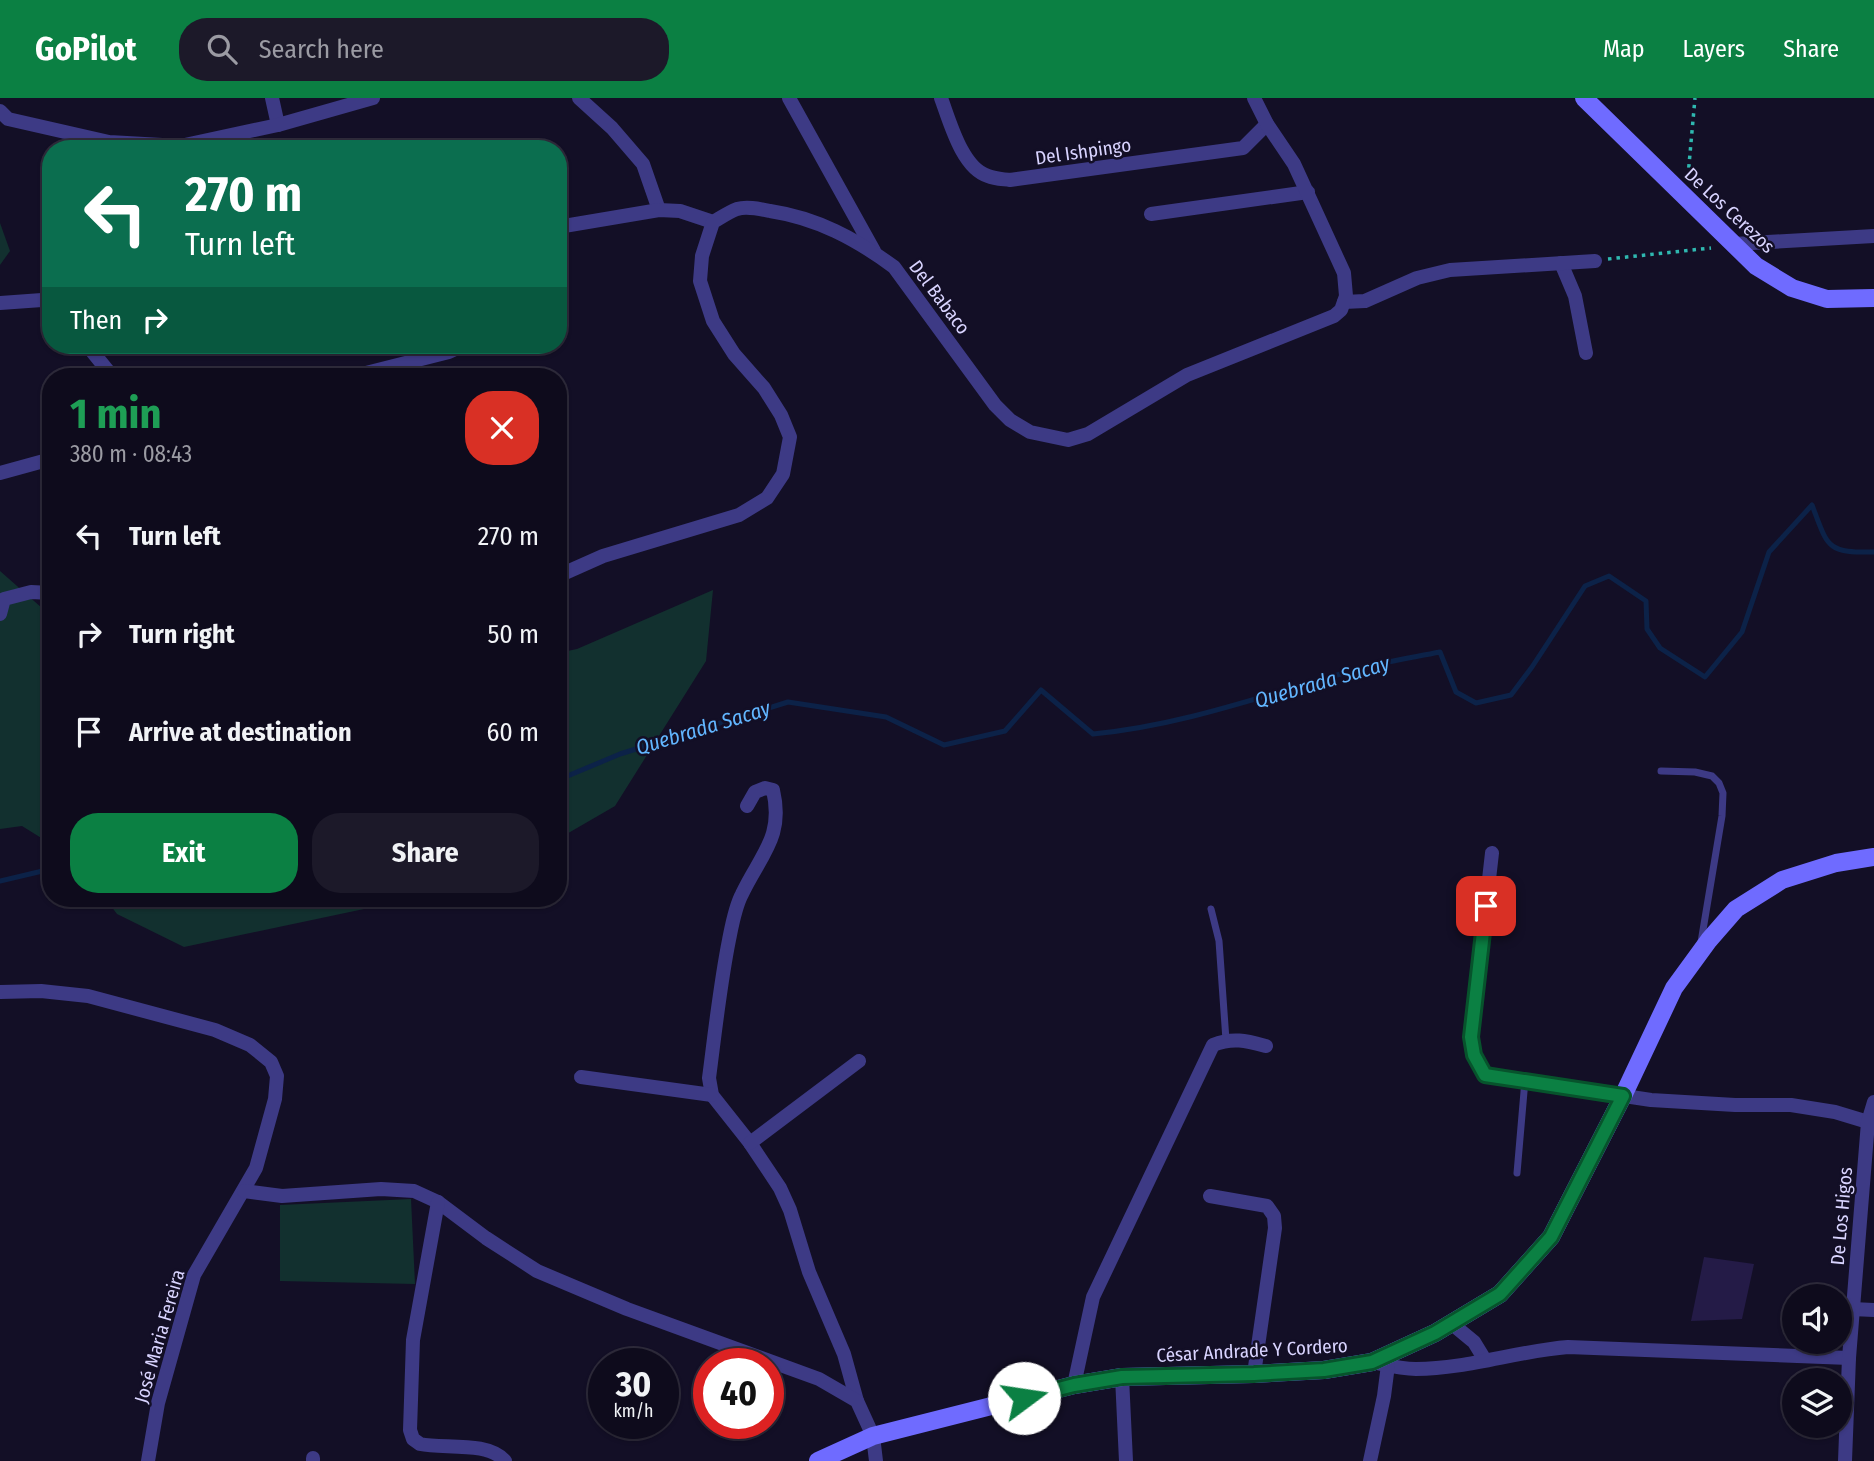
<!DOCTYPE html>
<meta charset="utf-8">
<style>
body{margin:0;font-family:"Fira Sans Condensed",sans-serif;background:#1c1929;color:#f1f3f6;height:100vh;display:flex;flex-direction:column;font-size:26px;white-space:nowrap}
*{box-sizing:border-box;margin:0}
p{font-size:23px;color:#9b9ba3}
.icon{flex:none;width:38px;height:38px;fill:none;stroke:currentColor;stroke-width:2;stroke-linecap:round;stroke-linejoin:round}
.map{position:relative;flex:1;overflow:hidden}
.sheet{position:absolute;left:42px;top:270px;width:525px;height:539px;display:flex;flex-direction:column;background:#0e0b1c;border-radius:28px;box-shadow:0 2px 5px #0004,0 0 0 2px #2e2b3b}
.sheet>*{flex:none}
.guide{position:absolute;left:42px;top:42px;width:525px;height:214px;border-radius:28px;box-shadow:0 2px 5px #0004,0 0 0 2px #2e2b3b;background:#0b6e4f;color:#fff;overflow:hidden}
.buttons{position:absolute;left:1782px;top:1186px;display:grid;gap:14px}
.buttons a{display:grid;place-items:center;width:70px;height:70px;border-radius:50%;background:#0e0b1c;box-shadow:0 2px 5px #0004,0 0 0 2px #2e2b3b;font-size:35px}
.speed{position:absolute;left:588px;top:1250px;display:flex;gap:14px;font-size:35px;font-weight:700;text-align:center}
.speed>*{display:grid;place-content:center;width:91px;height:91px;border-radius:50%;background:#0e0b1c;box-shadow:0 2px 5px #0004,0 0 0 2px #2e2b3b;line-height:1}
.speed small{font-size:18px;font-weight:400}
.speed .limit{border:10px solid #d22;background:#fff;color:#111}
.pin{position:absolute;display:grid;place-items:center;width:60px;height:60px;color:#fff;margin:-30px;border-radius:14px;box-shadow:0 4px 10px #0006}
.me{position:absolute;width:77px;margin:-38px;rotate:76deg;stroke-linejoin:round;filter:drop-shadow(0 0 5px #0008)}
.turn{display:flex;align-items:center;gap:24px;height:147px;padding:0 28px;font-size:32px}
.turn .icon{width:91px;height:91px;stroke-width:2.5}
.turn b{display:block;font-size:49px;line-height:60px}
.then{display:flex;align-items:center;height:66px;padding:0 28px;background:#0003;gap:14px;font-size:26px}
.round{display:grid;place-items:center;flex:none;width:74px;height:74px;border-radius:28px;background:#1c1929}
.head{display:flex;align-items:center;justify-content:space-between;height:119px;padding:0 28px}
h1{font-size:42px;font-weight:700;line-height:52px;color:#1e9e55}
.primary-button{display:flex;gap:14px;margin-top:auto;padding:14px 28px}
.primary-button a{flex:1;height:80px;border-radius:28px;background:#0b8043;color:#fff;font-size:28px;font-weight:700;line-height:80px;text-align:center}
.primary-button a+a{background:#1c1929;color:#f1f3f6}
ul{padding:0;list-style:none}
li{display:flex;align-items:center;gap:21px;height:98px;padding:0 28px}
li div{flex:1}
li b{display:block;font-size:26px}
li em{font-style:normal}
header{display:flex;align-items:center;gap:42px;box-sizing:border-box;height:98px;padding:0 35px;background:#0b8043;color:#fff}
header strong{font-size:33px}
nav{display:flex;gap:38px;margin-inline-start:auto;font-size:24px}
.search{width:490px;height:63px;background:#1c1929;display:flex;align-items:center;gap:18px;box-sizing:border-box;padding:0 24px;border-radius:28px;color:#9b9ba3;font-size:26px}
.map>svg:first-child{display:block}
</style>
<header>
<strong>GoPilot</strong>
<div class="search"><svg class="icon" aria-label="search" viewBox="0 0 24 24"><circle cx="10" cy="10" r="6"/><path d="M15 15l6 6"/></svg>Search here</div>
<nav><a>Map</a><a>Layers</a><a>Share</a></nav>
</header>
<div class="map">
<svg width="1874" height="1363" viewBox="0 0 1874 1363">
<rect width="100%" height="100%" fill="#130f26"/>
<g fill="#12302f">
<polygon points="0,125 10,153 0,167"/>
<polygon points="0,473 51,518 51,746 22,728 0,731"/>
<polygon points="713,492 706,563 615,708 558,741 558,555 577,551"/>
<polygon points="105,800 416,800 184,849 117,816"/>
<polygon points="411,1101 415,1186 280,1183 280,1107"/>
</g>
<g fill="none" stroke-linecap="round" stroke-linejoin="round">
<g stroke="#0c2248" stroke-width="5">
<path d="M558 682 620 656 788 604 886 619 944 647 1005 633 1041 592 1093 636C1188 627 1275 593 1366 569 1390 563 1415 559 1440 554L1456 594 1476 605 1511 597 1532 569 1585 488 1609 478 1646 503 1647 531 1660 550 1705 579 1742 534 1769 454 1812 407C1828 449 1826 455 1874 454"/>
<polyline points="0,783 51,771"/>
</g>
</g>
<polygon fill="#241b47" points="1704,1159 1754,1166 1742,1221 1691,1223"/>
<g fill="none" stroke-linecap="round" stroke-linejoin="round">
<g stroke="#2fb8b0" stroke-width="3.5" stroke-dasharray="3.5 5" stroke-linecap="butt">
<polyline points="1688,78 1695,0"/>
<polyline points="1608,161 1711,150"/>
</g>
<g stroke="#3d3a85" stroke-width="7">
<polyline points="1661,673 1695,674 1712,678 1719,685 1723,695 1722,718 1701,844"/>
<polyline points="1211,811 1219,843 1226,942"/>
<polyline points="1517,1075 1525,982"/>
</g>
<g stroke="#3d3a85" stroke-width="14">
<polyline points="272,0 278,27"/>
<polyline points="579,0 612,30 643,66 659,112"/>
<polyline points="789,0 874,153"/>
<path d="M941 0C950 24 962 70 988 78 995 81 1003 81 1010 82L1243 50 1267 26"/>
<polyline points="0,13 8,21 109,44 180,48 278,27 373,0"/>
<polyline points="1151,116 1308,94"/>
<polyline points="558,129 659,112 680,113 713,124"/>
<polyline points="1734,146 1874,138"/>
<polyline points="1561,165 1575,198 1586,255"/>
<polyline points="1344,204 1365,203 1417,180 1450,172 1595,163"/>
<polyline points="0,205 42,202 51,207"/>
<polyline points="87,247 112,278"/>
<polyline points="354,278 449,254 464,247"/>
<polyline points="0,375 51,361"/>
<path d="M558 478 603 458 739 417 767 400 783 376 790 339 781 317 764 290 734 256 713 223 700 183 702 158 713 124C720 120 729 114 737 111 747 108 760 111 770 113 817 120 856 141 894 169L995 307 1010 322 1030 334 1068 342 1088 336 1187 277 1334 218 1341 212 1346 198 1344 175 1294 66 1267 26 1254 0"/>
<polyline points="0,516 4,501 31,494 51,495"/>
<path d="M747 708 755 694 765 690 773 692C784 739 761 756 742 796 735 809 732 827 729 842 720 887 715 934 709 980L712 997 750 1045 780 1090 790 1112 809 1174 844 1256 857 1303"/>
<polyline points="1492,755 1471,939 1474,957 1485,977 1651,1002 1735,1007 1791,1007 1835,1014 1868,1024"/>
<polyline points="0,894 41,893 88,898 215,932 250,947 271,964 277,978 275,1001 256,1070 194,1177 158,1305 148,1363"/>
<polyline points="581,979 712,997"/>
<polyline points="750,1045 859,963"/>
<polyline points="244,1093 282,1098 381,1091 414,1093 438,1104 486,1140 537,1173 627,1211 819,1281 857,1303 873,1338 876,1363"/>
<polyline points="1210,1098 1267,1108 1274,1118 1275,1130 1254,1276"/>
<path d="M438 1104 413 1242 410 1332 413 1341 420 1346C444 1351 488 1343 505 1363"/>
<polyline points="1852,1211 1874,1212"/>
<polyline points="1451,1225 1474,1244 1485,1262"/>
<path d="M1372 1264C1386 1267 1401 1271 1416 1271 1467 1271 1517 1253 1568 1249L1849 1260"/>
<polyline points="1122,1279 1126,1363"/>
<path d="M1074 1287 1093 1199 1213 947C1233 939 1247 943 1266 948"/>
<polyline points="313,1360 313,1363"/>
<polyline points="1370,1363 1384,1298 1388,1267"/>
<polyline points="1845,1363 1849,1260 1868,1024 1874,1004"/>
</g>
<g stroke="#6f6bff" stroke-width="18">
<polyline points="1584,0 1756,168 1792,190 1827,201 1874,200"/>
<polyline points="818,1363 873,1338 1074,1287 1122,1279 1254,1276 1324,1272 1372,1264 1435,1235 1500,1196 1551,1139 1623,998 1674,890 1709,842 1736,811 1782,782 1836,765 1874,759"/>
</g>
</g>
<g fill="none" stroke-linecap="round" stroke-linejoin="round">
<defs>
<polyline id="route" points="1024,1300 1074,1287 1122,1279 1254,1276 1324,1272 1372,1264 1435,1235 1500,1196 1551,1139 1623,998 1485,977 1474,957 1471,939 1486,808"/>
</defs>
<use href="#route" stroke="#07532c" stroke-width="18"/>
<use href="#route" stroke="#0b8043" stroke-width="12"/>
</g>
<g text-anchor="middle" stroke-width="5" stroke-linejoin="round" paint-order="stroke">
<g font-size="19" fill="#d9d4ff" stroke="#130f26">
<text transform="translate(1083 53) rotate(-8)" y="7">Del Ishpingo</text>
<text transform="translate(1730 112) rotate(43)" y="7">De Los Cerezos</text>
<text transform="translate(940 199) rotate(53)" y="7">Del Babaco</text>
<text transform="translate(1841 1118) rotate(-85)" y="7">De Los Higos</text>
<text transform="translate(159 1238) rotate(-74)" y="7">José Maria Fereira</text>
<text transform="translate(1252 1252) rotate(-3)" y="7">César Andrade Y Cordero</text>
</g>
<g font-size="21" font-style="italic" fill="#62b6ff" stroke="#130f26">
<text transform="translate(1322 584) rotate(-16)" y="7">Quebrada Sacay</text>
<text transform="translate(703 630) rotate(-17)" y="7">Quebrada Sacay</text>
</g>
</g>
</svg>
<div class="buttons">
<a><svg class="icon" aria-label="sound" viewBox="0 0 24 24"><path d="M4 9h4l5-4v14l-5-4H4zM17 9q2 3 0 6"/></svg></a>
<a><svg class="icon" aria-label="layers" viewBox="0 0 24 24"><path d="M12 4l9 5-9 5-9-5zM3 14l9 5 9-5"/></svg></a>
</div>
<div class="speed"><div>30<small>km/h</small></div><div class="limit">40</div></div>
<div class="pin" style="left:1486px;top:808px;background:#d93025"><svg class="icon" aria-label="arrive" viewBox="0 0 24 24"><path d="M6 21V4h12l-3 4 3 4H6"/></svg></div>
<svg class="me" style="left:1024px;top:1300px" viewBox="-20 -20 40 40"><circle r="19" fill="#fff"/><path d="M0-13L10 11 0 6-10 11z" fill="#0b8043"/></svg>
<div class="guide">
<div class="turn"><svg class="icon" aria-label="left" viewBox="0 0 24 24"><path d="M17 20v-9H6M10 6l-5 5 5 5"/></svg><div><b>270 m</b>Turn left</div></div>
<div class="then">Then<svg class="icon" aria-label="right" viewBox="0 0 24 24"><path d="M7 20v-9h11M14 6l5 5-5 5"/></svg></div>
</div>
<section class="sheet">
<div class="head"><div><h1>1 min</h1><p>380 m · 08:43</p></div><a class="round" style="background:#d93025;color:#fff"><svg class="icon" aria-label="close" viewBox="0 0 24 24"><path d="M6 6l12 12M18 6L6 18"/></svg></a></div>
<ul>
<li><svg class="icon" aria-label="left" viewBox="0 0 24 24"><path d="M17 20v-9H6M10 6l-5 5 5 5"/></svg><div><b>Turn left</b></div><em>270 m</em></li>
<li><svg class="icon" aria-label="right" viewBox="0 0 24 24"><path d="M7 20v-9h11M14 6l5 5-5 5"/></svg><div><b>Turn right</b></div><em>50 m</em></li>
<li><svg class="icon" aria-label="arrive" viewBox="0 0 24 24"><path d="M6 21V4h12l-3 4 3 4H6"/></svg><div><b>Arrive at destination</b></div><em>60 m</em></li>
</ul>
<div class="primary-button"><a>Exit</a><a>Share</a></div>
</section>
</div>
